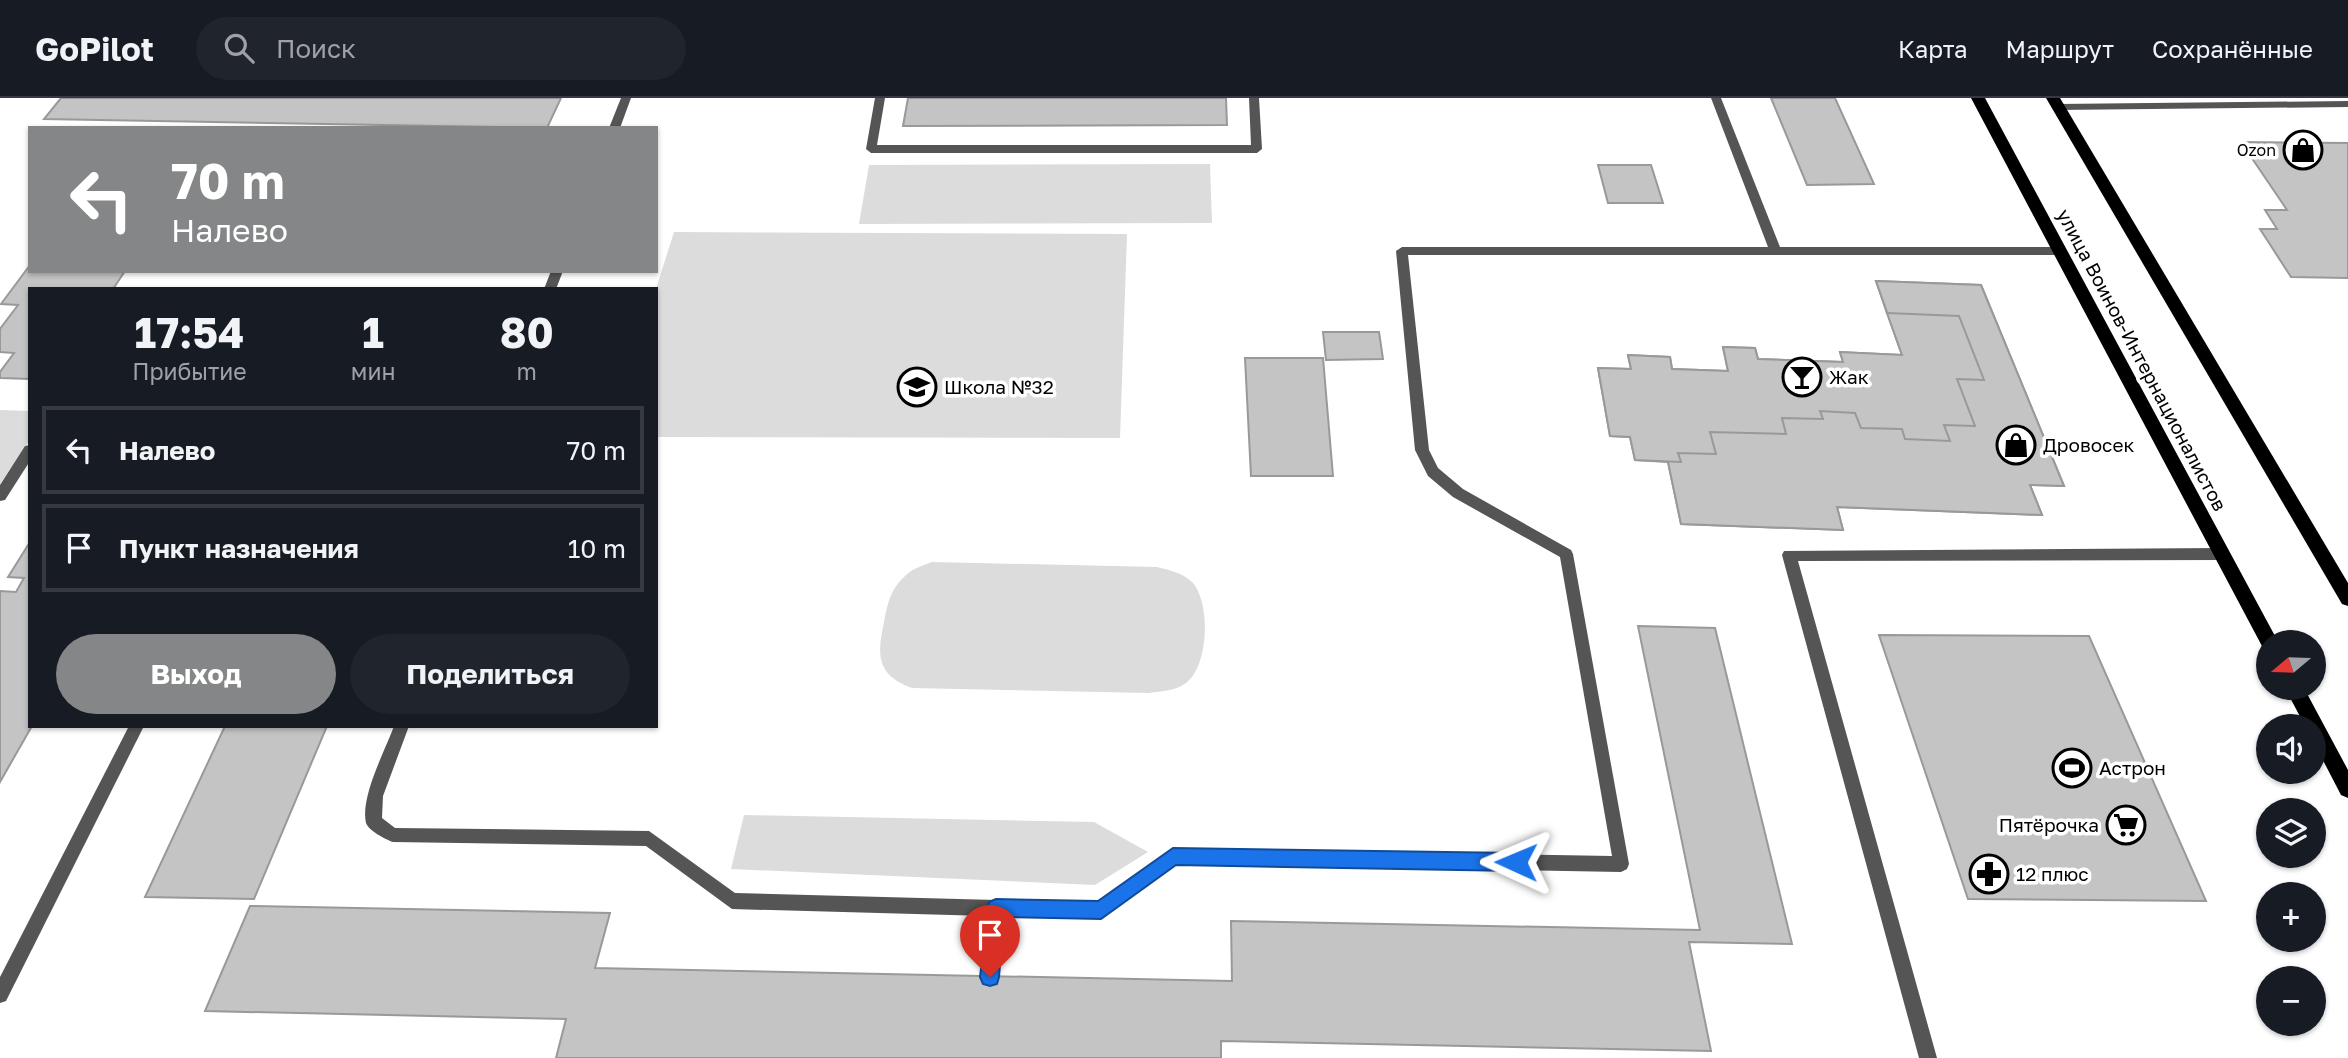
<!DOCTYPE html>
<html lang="ru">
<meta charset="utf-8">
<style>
body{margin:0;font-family:"Golos Text",sans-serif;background:#20242c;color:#f1f3f6;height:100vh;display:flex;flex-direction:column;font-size:26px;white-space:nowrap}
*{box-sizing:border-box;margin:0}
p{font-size:23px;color:#9ea1a6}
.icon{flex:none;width:38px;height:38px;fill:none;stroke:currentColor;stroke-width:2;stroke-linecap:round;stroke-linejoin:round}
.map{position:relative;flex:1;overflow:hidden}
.side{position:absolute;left:28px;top:189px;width:630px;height:441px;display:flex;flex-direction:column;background:#171b24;border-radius:0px;box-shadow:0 2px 5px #0004}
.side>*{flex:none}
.guide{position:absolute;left:28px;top:28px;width:630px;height:147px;border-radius:0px;box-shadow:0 2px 5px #0004;background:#858687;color:#fff;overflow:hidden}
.needle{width:46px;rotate:251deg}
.tools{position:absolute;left:2256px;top:532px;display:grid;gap:14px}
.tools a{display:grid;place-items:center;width:70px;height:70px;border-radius:50%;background:#171b24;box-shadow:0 2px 5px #0004;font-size:35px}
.pin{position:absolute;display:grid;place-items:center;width:60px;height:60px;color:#fff;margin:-72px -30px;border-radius:50% 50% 50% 0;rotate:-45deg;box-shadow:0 0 7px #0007}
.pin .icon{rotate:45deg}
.me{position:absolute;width:77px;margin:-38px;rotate:271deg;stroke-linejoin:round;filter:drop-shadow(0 0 5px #0008)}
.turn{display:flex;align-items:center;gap:24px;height:147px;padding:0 28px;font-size:32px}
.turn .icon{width:91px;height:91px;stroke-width:2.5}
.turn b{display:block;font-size:49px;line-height:60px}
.eta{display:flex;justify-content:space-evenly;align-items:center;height:119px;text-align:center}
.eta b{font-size:42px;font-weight:700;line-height:49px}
.action{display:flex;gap:14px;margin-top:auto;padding:14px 28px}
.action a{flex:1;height:80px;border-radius:42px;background:#858687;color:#fff;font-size:28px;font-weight:700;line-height:80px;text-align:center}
.action a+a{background:#20242c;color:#f1f3f6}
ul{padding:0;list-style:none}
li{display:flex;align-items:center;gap:21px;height:88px;margin:0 14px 10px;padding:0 14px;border:4px solid #363941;border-radius:0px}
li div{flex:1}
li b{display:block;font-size:26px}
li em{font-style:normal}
header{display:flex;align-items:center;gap:42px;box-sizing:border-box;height:98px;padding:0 35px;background:#171b24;border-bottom:2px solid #363941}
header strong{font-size:33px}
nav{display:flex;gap:38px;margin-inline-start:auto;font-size:24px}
.search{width:490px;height:63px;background:#20242c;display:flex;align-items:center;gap:18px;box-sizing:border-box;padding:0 24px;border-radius:38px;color:#9ea1a6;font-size:26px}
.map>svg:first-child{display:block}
</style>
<header>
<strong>GoPilot</strong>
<div class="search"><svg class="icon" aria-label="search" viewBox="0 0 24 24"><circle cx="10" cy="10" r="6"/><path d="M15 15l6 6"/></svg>Поиск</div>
<nav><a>Карта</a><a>Маршрут</a><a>Сохранённые</a></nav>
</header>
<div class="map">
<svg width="2348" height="960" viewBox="0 0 2348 960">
<rect width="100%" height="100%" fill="#fff"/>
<g fill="#dcdcdc">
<polygon points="1210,66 1212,125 859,126 869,67"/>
<polygon points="674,134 1127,136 1120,340 656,339 656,191"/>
<polygon points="0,312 30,313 30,341 0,386"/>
<path d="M932 464 1157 469C1169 472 1183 475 1192 484 1211 504 1209 568 1186 585 1175 593 1162 593 1149 595L912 590C876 577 877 557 884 524 887 508 890 492 903 480 911 471 921 468 932 464Z"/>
<polygon points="744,717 1094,724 1148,754 1095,787 731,771"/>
</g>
<g fill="#c4c4c4" stroke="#999" stroke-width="2">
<polygon points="61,0 561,0 547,30 44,21"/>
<polygon points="908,0 1226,0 1227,27 903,28"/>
<polygon points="1771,0 1835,0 1874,86 1807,87"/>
<polygon points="2241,44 2348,45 2348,180 2291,179 2260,131 2277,131 2265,112 2287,112"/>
<polygon points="1598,67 1651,67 1663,105 1608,105"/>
<polygon points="30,167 30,173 125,173 113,191 30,191 30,281 0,280 0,274 14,255 0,254 0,231 18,207 1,206"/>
<polygon points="1876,183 1981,187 2064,388 2030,387 2042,417 1837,409 1843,432 1681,426 1668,364 1681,364 1678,355 1716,356 1710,334 1786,336 1782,320 1823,321 1820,313 1855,315 1861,330 1902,331 1905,341 1950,343 1944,327 1975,328 1957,281 1984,282 1959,218 1887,215"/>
<polygon points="1876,183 1981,187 2064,388 2030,387 2042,417 1837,409 1843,432 1681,426 1668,364 1635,362 1630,339 1610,338 1598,270 1631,271 1628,257 1670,259 1672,271 1728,273 1723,249 1755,250 1758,261 1843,264 1840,254 1902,257"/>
<polygon points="1887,215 1959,218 1984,282 1957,281 1975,328 1944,327 1950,343 1905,341 1902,331 1861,330 1855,315 1820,313 1823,321 1782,320 1786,336 1710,334 1716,356 1678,355 1681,364 1635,362 1630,339 1610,338 1598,270 1631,271 1628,257 1670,259 1672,271 1728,273 1723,249 1755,250 1758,261 1843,264 1840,254 1902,257"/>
<polygon points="1323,234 1379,234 1383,261 1326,262"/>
<polygon points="1245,260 1323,260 1333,378 1251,378"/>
<polygon points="30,444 32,628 0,684 0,493 16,494 24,480 8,479"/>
<polygon points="1638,528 1715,530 1792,846 1689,844 1711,953 1221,943 1221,960 556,960 566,921 205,913 250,808 610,815 595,870 1232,883 1231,823 1700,832"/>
<polygon points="1879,537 2089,538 2206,803 1968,801"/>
<polygon points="225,628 327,628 254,801 145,799"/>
</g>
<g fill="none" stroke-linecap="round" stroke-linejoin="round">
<g fill="#555" fill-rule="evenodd">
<polygon points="621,0 631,0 620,30 609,30"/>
<polygon points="875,0 885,0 877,47 1251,47 1249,0 1259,0 1262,51 1257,55 871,55 866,51"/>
<path d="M1711 0H1721L1780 149H2060L2066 153 2060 157H1408L1429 352 1438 370 1463 391 1571 452 1573 456 1629 766 1627 771 1621 774 1176 766 1101 820 1003 818 998 879 996 885 990 887 984 885 982 879 987 818 732 811 646 748 393 744C385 741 369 733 366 725 360 699 385 653 394 628H409L383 698 382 720 395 730 649 733 735 795 996 802 1098 804 1173 750 1612 758 1560 459 1453 399 1428 378 1415 352 1396 153 1402 149H1768Z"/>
<polygon points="2348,3 2348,9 2058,12 2053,9 2058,6"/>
<polygon points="551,173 563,173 556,191 544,191"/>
<polygon points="30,347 30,363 5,402 0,403 0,387 25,348"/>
<polygon points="2222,450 2227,452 2229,456 2227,460 2222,462 1798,463 1937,960 1919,960 1782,457 1784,453"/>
<polygon points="129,628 144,628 6,903 0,905 0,879"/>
</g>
<g fill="#000" fill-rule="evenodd">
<polygon points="1971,0 1985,0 2275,538 2278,544 2268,544 2268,551 2263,550"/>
<polygon points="2046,0 2060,0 2348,485 2348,508 2342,506"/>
<polygon points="2285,590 2304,590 2348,672 2348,700 2341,697 2314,645 2314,628 2305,628"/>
</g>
</g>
<polygon fill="#1a73e8" stroke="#114b97" stroke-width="2" points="1173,750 1516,755 1522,758 1525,764 1522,770 1516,773 1176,767 1101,821 1004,819 999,879 997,886 990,888 983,886 980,879 989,804 996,801 1098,803"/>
<defs>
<symbol id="shop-ring" viewBox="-11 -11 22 22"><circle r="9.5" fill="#fff" stroke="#000" stroke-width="1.5"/><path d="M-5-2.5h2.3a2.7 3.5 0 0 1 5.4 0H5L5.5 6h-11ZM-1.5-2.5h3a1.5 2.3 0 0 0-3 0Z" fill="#000"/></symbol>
<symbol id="bar-ring" viewBox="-11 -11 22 22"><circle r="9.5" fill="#fff" stroke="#000" stroke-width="1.5"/><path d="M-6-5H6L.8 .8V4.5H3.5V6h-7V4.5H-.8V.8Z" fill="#000"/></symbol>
<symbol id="school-ring" viewBox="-11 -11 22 22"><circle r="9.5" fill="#fff" stroke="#000" stroke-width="1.5"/><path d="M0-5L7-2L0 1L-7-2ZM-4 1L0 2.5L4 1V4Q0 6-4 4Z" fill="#000"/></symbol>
<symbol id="stadium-ring" viewBox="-11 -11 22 22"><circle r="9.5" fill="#fff" stroke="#000" stroke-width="1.5"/><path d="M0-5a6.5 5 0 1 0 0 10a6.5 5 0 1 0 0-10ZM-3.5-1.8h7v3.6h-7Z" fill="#000"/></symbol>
<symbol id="supermarket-ring" viewBox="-11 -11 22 22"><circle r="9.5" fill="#fff" stroke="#000" stroke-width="1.5"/><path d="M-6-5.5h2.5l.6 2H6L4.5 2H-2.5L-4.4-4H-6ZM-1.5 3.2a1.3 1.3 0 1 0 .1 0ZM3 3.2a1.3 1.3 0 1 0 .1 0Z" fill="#000"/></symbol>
<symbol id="pharmacy-ring" viewBox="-11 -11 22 22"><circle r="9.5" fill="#fff" stroke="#000" stroke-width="1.5"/><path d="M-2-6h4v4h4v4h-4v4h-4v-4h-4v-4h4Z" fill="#000"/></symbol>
</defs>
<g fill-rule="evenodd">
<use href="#shop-ring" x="2281" y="30" width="44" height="44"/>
<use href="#bar-ring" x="1780" y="257" width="44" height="44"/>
<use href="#school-ring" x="895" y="267" width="44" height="44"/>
<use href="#shop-ring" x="1994" y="325" width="44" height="44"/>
<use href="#stadium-ring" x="2050" y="648" width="44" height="44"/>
<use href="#supermarket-ring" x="2104" y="705" width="44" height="44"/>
<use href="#pharmacy-ring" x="1967" y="754" width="44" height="44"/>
</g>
<g text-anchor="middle" stroke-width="7" stroke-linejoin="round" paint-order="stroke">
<g font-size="16" fill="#000" stroke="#fff" text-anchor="end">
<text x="2276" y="58">Ozon</text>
</g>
<g font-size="19" fill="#000" stroke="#fff">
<text transform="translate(2142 262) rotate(62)" y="7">улица Воинов-Интернационалистов</text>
</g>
<g font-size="19" fill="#000" stroke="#fff" text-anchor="start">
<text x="1829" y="286">Жак</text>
<text x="944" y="296">Школа №32</text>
<text x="2043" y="354">Дровосек</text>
<text x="2099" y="677">Астрон</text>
<text x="2099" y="734" text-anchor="end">Пятёрочка</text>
<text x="2016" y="783">12 плюс</text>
</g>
</g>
</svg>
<div class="tools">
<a><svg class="needle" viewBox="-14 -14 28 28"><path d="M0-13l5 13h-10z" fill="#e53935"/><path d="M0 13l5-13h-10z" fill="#9ea1a6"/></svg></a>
<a><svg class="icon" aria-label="sound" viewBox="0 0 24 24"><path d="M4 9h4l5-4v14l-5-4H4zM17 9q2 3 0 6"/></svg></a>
<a><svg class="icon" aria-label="layers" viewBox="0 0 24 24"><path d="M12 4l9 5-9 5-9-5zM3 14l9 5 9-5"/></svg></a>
<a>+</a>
<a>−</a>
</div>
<div class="pin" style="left:990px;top:879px;background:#d93025"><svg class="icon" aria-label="arrive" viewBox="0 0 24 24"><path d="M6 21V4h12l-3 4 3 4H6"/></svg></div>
<svg class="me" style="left:1516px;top:764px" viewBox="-20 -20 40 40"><path d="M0-17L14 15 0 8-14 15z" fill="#1a73e8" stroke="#fff" stroke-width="4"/></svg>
<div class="guide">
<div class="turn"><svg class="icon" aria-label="left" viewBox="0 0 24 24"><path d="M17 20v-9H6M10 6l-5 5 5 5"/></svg><div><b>70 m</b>Налево</div></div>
</div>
<section class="side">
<div class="eta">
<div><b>17:54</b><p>Прибытие</p></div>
<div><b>1</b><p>мин</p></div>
<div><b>80</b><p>m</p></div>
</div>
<ul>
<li><svg class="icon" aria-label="left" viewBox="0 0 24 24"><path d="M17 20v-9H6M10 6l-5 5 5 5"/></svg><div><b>Налево</b></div><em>70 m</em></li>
<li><svg class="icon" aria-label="arrive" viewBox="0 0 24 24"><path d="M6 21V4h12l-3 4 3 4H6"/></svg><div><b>Пункт назначения</b></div><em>10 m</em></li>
</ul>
<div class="action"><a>Выход</a><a>Поделиться</a></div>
</section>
</div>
